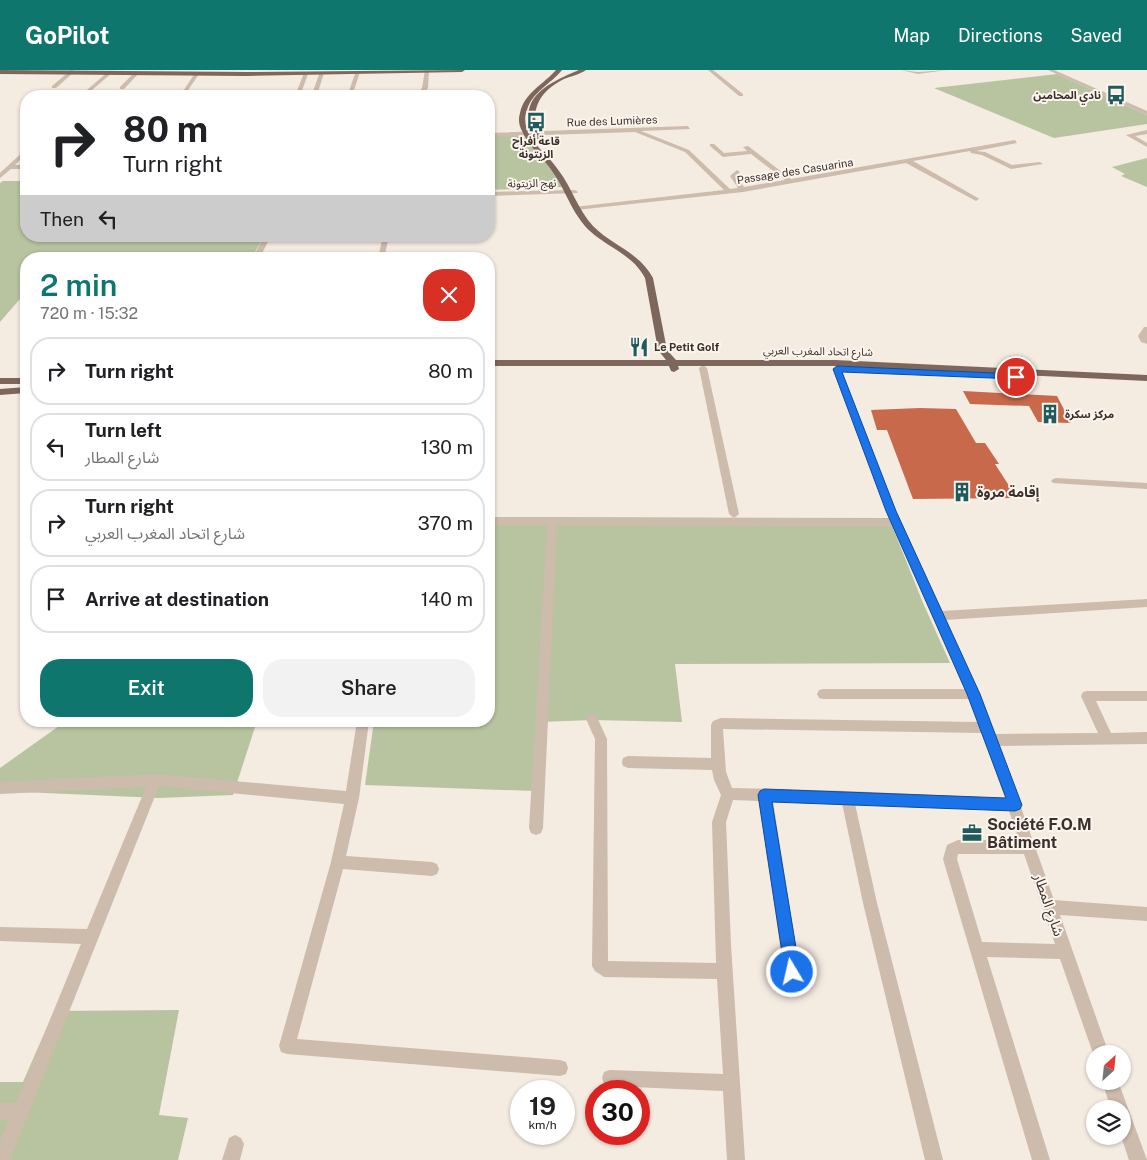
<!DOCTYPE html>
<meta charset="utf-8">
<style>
body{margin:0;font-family:"Public Sans","Noto Sans Arabic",sans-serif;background:#f2f2f2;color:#202124;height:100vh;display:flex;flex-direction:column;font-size:19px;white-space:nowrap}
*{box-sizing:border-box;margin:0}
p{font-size:16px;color:#757577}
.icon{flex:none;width:28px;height:28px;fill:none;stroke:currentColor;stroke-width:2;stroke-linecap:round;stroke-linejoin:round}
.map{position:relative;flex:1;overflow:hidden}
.drawer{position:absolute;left:20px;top:182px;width:475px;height:475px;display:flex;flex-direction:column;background:#fff;border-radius:20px;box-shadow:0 1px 4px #0004}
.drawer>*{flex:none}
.banner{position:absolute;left:20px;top:20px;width:475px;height:152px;border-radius:20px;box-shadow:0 1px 4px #0004;background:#fff;color:#202124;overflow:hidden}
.needle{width:32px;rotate:27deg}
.tools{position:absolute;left:1086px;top:975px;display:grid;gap:10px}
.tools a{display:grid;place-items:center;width:45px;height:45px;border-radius:50%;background:#fff;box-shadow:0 1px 4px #0004;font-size:25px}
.speed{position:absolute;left:510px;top:1010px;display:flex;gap:10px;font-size:25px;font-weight:700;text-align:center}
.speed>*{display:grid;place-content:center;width:65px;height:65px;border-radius:50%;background:#fff;box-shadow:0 1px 4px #0004;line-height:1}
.speed small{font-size:12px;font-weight:400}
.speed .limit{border:8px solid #d22;background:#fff;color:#111}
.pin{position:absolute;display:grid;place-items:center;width:42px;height:42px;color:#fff;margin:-21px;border:2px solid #fff;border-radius:50%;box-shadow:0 1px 5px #0007}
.me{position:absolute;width:55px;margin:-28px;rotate:351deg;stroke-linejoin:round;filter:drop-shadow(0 0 4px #0008)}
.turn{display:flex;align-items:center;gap:18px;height:105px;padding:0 20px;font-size:22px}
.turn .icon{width:65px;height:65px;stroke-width:2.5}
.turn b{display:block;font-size:35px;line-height:42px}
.then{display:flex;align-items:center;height:48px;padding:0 20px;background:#0003;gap:10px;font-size:19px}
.round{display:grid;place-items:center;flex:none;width:52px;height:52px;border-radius:20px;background:#f2f2f2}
.summary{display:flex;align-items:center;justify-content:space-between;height:85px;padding:0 20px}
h1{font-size:30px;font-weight:600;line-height:38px;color:#0f766e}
.cta{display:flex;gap:10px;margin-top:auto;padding:10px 20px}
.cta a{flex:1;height:58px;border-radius:20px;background:#0f766e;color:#fff;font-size:20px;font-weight:600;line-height:58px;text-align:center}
.cta a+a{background:#f2f2f2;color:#202124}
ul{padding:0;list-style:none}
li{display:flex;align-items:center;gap:15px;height:68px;margin:0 10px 8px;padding:0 10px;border:2px solid #e0e0e0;border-radius:20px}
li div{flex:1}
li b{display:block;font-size:19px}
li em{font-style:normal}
header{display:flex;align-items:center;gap:30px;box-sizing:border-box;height:70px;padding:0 25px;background:#0f766e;color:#fff}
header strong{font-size:24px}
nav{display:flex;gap:28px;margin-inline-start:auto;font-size:18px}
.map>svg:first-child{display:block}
</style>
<header>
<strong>GoPilot</strong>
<nav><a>Map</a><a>Directions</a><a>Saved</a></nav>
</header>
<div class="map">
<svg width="1147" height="1090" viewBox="0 0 1147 1090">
<rect width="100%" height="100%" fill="#f4ebe1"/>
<g fill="#b8c4a0">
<polygon points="1057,4 1147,45 1147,54 1054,68 934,18"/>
<polygon points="489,66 523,66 551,97 562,117 489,120"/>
<polygon points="1147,88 1147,117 1121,106 1125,104 1112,97"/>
<polygon points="3,111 26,111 26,166 264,166 251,189 26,189 26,222 0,252 0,113"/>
<polygon points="489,447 889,448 923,533 950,593 675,594 682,652 592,650 541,652 534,721 365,715 374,651 489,651"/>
<polygon points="66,651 257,651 233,725 159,728 0,721 0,698"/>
<polygon points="179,940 159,1045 188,1048 178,1090 0,1090 0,1012 23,1012 54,941"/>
</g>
<g fill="#c8694b">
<polygon points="963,321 1057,326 1071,353 1038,352 1029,336 970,334"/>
<polygon points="920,338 956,339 976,373 985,373 999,394 995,394 1017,428 913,429 887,360 877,360 871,340"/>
</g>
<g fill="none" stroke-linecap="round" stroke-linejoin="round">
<g fill="#cdbbac" fill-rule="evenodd">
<polygon points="71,0 75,1 56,18 52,18 52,16"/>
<polygon points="425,0 429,1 428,18 421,26 417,26 422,18"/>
<polygon points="708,0 713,0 743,24 743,26 739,26"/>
<polygon points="901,0 918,2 947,0 918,4"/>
<polygon points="1048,0 1054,0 1147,41 1147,45"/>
<polygon points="109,1 113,2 85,26 80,26"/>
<polygon points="356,1 360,2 352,26 348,26 348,25 315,26 312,24 320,2 324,3 318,22 349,21"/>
<polygon points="135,2 139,3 124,19 120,19 120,17"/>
<polygon points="195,3 199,4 184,26 180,26"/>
<polygon points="304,3 308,4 300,26 295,26"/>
<polygon points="688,56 690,59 641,61 689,80 730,119 738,118 730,106 737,100 740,102 736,106 744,117 785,110 751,84 723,87 710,76 710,74 714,74 724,83 747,81 743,77 748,76 791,109 1015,70 1017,73 976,81 985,82 1012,95 1040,92 1043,94 1011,99 982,85 971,83 970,81 913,91 978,128 979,129 976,131 906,93 743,122 576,140 574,139 574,137 724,120 685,82 635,62 489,67 489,63"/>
<polygon points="1147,60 1147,64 1135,66 1147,73 1147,77 1126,65"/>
<polygon points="26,79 26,84 15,95 26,95 26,99 11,99 0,108 0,103"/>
<polygon points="575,120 578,122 577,123 489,126 489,122"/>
<polygon points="264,166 271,166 259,189 252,189"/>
<polygon points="383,166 389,166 385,184 432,183 436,185 432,187 378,188"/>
<polygon points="1144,257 1147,257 1147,274 1141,272 1138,266"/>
<polygon points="703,295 707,298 739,444 734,448 729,444 699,298"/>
<path d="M837 296 841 299 896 441 942 541 1147 529V537L945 550 995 664 1098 663 1081 626 1083 622 1087 621H1147V631H1096L1111 663 1147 662V674L999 676 1054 830 1147 837V851L1060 845 1109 984H1095V989L1060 889 987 887 1050 1090H1032L943 789 947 775 958 770H1019L1009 741 855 734 877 833 943 1090H925L863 833 842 733 773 731 800 902 797 907 792 910 787 907 784 902 759 731 733 730 726 752 731 875 745 1090H727L723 1021 610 1016 604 1014 602 1008 604 1002 610 1000 723 1004 717 909 604 907 595 901 592 896 595 669 586 649 588 645 592 644 596 645 607 669 608 891 716 893 712 752 721 725 714 710 712 700 628 698 623 696 622 692 623 688 628 686 711 688V655L713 651 721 648 978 652 969 629H823L819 628 817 624 819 620 823 619H965L893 457 557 455 543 758 541 763 536 765 531 763 529 758 547 455H489V447L890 449 833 299ZM723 659 982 663 1005 728 847 721 732 718 726 702ZM958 784H1024L1055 874 982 872 957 789Z"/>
<polygon points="1056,408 1147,413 1147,419 1053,413 1051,411 1053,409"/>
<polygon points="357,651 369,651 359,728 346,786 432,792 437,794 439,799 437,804 432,806 343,799 297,969 560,990 566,992 568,998 566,1004 560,1006 287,984 281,982 279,976 331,792 344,734 159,716 10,1090 0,1090 0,1071 9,1050 0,1049 0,1033 16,1033 81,874 0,871 0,857 87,859 146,717 0,724 0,712 155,704 346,721"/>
<polygon points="1102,1011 1118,1011 1147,1090 1129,1090 1121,1066 1122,1066 1122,1039 1111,1039"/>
<polygon points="235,1065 241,1068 244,1074 240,1090 222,1090 229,1068"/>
</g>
<g fill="#7d675c" fill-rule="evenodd">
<polygon points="0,0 247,2 465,0 462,2 247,6 0,4"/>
<path d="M556 0H562C551 14 532 22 527 40 524 47 525 55 528 62 535 77 550 87 559 101 572 118 578 140 593 156 613 176 639 182 653 208L667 280 676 290H835L1147 305V311L835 296H678L679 299 674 302 671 301 669 296H489V290H666L658 280 645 208C633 185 609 178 591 162 573 146 567 123 554 104 545 89 529 78 522 61 519 56 518 49 520 43 524 23 544 14 556 0Z"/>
<path d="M579 0H586C579 5 571 6 564 9 538 22 528 42 541 68L536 69C513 29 548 13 579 0Z"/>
<rect x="0" y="308" width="26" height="6"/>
<polygon points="26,317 26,323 0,325 0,319"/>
</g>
</g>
<polygon fill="#1a73e8" stroke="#114b97" points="837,296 1016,304 1020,307 1016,309 842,302 896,441 980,624 1022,735 1020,739 1015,741 772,732 800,902 798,907 792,910 787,907 785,902 758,725 760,721 764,719 1006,728 967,624 886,441 833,299"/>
<defs>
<symbol id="bus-bare" viewBox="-9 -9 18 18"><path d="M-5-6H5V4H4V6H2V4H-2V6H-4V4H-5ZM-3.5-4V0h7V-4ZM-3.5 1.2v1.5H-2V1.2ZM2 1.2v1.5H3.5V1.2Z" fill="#1f5a5e" stroke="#fbf5ee" stroke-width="2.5" paint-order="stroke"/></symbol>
<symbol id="restaurant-bare" viewBox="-9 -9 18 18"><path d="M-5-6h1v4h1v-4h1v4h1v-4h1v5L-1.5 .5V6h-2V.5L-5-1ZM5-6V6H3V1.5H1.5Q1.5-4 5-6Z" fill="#1f5a5e" stroke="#fbf5ee" stroke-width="2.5" paint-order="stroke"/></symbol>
<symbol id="building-bare" viewBox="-9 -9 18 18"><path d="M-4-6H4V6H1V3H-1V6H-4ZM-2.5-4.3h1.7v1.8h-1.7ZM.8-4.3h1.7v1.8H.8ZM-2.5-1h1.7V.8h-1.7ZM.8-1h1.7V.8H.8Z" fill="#1f5a5e" stroke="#fbf5ee" stroke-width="2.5" paint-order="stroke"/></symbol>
<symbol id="office-bare" viewBox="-9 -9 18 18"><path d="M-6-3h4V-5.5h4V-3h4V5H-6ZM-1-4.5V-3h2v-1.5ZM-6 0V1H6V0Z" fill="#1f5a5e" stroke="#fbf5ee" stroke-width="2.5" paint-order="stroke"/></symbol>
</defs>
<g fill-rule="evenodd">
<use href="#bus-bare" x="1102" y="11" width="28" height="28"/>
<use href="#bus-bare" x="522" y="38" width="28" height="28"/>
<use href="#restaurant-bare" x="625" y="263" width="28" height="28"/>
<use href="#building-bare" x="1036" y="330" width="28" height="28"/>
<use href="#building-bare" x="948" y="408" width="28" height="28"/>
<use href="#office-bare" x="958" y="749" width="28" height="28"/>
</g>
<g text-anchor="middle" stroke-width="4" stroke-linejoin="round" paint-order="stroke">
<g font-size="11" font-weight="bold" fill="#3b302b" stroke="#fbf5ee" text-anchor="start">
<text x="1101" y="29" text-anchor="end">نادي المحامين</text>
<text x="536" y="75" text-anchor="middle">قاعة أفراح<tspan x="536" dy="13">الزيتونة</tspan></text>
<text x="654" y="281">Le Petit Golf</text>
<text x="1065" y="348">مركز سكرة</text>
</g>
<g font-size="11" fill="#3b302b" stroke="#fbf5ee">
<text transform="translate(612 51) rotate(-2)" y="4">Rue des Lumières</text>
<text transform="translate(795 101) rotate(-9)" y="4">Passage des Casuarina</text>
<text transform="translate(532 113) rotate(-1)" y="4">نهج الزيتونة</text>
<text transform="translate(818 281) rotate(1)" y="4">شارع اتحاد المغرب العربي</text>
</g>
<g font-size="14" font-weight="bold" fill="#3b302b" stroke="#fbf5ee" text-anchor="start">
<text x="977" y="427">إقامة مروة</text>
</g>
<g font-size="14" fill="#3b302b" stroke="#fbf5ee">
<text transform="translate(1049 835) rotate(71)" y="5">شارع المطار</text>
</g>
<g font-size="16" font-weight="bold" fill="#3b302b" stroke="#fbf5ee" text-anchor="start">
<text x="987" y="760">Société F.O.M<tspan x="987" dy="18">Bâtiment</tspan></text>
</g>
</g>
</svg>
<div class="tools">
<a><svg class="needle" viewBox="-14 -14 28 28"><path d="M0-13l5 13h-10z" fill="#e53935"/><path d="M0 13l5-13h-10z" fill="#757577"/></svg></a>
<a><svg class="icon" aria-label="layers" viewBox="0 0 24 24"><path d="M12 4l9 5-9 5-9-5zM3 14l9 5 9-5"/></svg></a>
</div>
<div class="speed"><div>19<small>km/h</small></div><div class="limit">30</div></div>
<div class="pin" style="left:1016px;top:307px;background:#d93025"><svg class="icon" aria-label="arrive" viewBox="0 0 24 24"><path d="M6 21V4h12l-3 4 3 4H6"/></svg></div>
<svg class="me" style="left:792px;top:902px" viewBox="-20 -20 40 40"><circle r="17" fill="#1a73e8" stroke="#fff" stroke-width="3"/><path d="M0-11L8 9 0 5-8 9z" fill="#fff"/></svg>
<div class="banner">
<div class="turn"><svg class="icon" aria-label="right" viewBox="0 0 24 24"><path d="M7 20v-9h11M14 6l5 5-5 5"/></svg><div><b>80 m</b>Turn right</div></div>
<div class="then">Then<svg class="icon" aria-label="left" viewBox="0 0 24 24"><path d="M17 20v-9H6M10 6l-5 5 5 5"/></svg></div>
</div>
<section class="drawer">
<div class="summary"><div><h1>2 min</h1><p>720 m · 15:32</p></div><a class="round" style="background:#d93025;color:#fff"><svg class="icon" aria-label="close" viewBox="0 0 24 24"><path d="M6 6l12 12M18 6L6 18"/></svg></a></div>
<ul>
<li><svg class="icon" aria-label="right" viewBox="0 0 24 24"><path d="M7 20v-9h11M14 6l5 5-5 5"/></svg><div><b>Turn right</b></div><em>80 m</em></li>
<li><svg class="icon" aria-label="left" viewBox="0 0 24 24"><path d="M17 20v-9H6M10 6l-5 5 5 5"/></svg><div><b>Turn left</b><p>شارع المطار</p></div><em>130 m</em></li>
<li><svg class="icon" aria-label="right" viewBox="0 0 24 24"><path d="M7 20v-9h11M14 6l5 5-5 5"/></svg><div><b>Turn right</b><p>شارع اتحاد المغرب العربي</p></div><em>370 m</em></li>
<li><svg class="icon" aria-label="arrive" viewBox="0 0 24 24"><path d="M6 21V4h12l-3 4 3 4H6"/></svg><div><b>Arrive at destination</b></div><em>140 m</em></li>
</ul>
<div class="cta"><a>Exit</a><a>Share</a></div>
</section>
</div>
